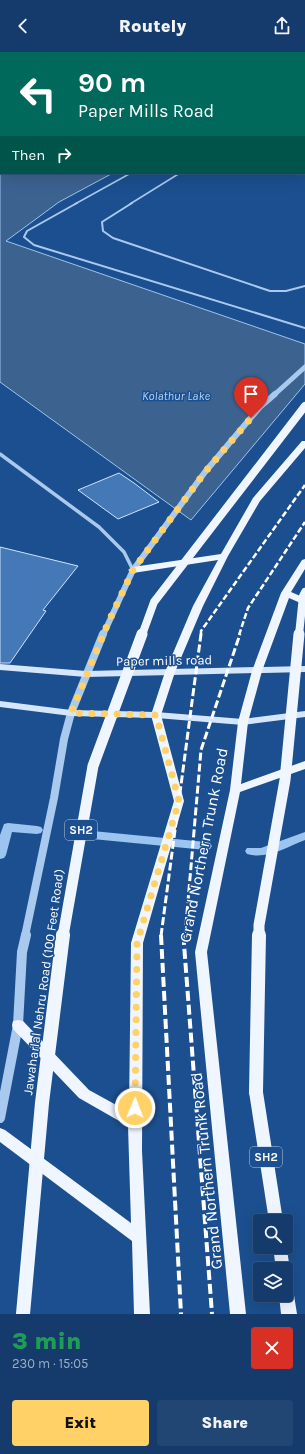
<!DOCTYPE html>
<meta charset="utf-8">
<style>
body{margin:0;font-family:Karla,sans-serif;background:#214673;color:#f1f3f6;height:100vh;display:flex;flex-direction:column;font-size:15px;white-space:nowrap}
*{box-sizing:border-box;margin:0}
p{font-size:13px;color:#9dadc1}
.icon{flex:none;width:22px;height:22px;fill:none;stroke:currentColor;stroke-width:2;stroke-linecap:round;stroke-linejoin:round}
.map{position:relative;height:1262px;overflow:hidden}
.sheet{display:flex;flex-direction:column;background:#143b6b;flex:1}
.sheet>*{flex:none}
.hud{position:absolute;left:0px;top:0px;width:305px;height:122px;box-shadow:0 4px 16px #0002,0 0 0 1px #33557e;background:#00695c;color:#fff;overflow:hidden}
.buttons{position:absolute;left:253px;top:1162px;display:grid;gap:8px}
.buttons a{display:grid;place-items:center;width:40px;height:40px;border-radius:4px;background:#143b6b;box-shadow:0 4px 16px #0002,0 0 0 1px #33557e;font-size:20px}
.pin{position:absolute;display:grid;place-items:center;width:34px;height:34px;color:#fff;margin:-41px -17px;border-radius:50% 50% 50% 0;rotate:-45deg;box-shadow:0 0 4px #0007}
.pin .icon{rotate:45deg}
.me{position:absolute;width:44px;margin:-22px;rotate:1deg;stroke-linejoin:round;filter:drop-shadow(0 0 3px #0008)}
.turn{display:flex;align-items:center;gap:14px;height:84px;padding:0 12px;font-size:18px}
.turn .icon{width:52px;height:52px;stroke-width:2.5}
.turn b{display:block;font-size:28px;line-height:34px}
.then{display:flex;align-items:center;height:38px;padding:0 12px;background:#0003;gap:8px;font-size:15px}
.round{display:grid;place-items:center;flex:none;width:42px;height:42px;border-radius:4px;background:#214673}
.head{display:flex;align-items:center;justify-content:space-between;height:68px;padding:0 12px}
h1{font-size:24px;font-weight:800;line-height:30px;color:#1e9e55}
.action{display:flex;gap:8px;margin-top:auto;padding:8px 12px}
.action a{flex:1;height:46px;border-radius:4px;background:#ffd166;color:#111;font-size:16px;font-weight:800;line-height:46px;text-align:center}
.action a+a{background:#214673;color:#f1f3f6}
header{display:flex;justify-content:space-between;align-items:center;height:52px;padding:0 12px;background:#143b6b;font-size:18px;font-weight:800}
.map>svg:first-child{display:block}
</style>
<header><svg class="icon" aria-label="back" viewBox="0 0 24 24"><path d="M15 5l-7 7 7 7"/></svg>Routely<svg class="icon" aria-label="share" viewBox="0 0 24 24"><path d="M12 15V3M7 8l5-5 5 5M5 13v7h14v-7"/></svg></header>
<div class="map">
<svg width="305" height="1262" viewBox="0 0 305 1262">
<rect width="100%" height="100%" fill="#1b4f8f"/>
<g fill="#3c6290" stroke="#9cc4f0">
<polygon points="44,0 277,0 279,1 38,1"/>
<polygon points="0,8 1,121 113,121 59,150 6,189 305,292 305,332 191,468 0,330"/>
</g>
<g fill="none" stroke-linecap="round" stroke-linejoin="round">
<g fill="#9cc4f0" fill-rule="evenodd">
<polygon points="8,771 37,774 41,775 43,778 41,781 37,782 12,780 6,803 4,806 0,807 0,783 4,772"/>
<polygon points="82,778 206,790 210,791 212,794 210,797 206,798 82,786 78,785 76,782 78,779"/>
<path d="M305 780V788C287 795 266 808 247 802L245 799 247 796H261Z"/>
</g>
</g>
<g fill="#4478b7" stroke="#cfe3fa">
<polygon points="119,421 134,431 159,450 118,467 78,438"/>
<polygon points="0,495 78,514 43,558 46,559 10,611 0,611"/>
</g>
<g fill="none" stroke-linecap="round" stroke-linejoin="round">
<g stroke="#a9c9ee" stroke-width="1.5">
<polyline points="75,152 131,121"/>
<polyline points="130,152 180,121"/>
</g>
<g stroke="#a9c9ee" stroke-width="2">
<polyline points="77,151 27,179 24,185 34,193 305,276"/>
<polyline points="132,151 102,170 103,179 113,186 270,239 286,239 305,234"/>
</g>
<polyline stroke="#a9c9ee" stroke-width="2" points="47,1 51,0"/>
<polyline stroke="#a9c9ee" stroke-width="3.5" points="0,402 99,475 124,500 133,518"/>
<polyline stroke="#a9c9ee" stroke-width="5" points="274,343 305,315"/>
<polyline stroke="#a9c9ee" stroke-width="6" points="103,583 133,518 205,420 260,355 275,342"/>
<polyline stroke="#a9c9ee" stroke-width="8" points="25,884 54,746 64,687 71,661 103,582"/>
<polyline stroke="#a9c9ee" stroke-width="10" points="0,1066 18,973 22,900 26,883"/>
<g fill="#d6e6fa" fill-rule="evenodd">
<polygon points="0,612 86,619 305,614 305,620 86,625 0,618"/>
<polygon points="0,649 71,658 156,660 243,667 305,659 305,665 243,673 156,666 71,664 0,655"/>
</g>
<g fill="#f0f6ff" fill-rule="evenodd">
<polygon points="302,389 305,389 305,396 260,449 228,504 203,554 175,620 161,663 184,749 143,891 142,1099 150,1262 134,1262 132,1189 0,1090 0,1076 5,1078 131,1171 128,1074 79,1046 13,977 12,973 13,969 18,968 23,969 89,1038 129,1060 131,891 174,749 151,663 165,620 193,554 218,508 133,521 128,518 133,515 221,502 253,446"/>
<polygon points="305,507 305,517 291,540 305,546 305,553 289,546 262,619 248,670 241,732 305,709 305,717 240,740 207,900 246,1262 230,1262 195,900 230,738 238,670 252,619 281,541 302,508"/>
<polygon points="256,1034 261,1036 263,1040 283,1169 269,1169 249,1040 251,1036"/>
<polygon points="286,1192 290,1217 288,1222 286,1223 286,1217 276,1217 273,1195 286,1195"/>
<polygon points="286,1230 291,1232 293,1237 297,1262 281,1262 279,1243 286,1243"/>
</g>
<g stroke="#fff" stroke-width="2.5" stroke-dasharray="6 2.5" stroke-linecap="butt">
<polyline points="201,583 201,579 305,433"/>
<polyline points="239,583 248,556 305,470"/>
</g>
<g stroke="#fff" stroke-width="3" stroke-dasharray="8 3" stroke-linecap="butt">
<polyline points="161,884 201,582"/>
<polyline points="185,884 201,698 240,582"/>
</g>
<g stroke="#fff" stroke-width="4" stroke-dasharray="10 4" stroke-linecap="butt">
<polyline points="161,883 181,1262"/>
<polyline points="185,883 184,892 212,1262"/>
</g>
<g stroke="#f0f6ff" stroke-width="8">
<polyline points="142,583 154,550 305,354"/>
<polyline points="299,583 303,544 305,540"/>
</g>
<g stroke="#f0f6ff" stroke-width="11">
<polyline points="63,884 93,714 142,582"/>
<polyline points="259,884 259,873 285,728 299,582"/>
</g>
<g stroke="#f0f6ff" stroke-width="14">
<polyline points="256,1040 259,883"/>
<polyline points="23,1262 42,1051 63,883"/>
</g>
</g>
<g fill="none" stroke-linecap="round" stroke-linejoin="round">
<polyline stroke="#ffd166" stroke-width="7" stroke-dasharray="0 12.6" points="135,1056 137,891 179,749 156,663 71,661 108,571 133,518 205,420 251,366"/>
</g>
<g text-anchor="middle" stroke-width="3" stroke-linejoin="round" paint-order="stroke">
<g font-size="12" font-style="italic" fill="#b5d3f5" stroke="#1b4f8f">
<text x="176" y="348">Kolathur Lake</text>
</g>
<g fill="#1b4f8f" stroke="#bbcadd" stroke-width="1">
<rect x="65" y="768" width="32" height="20" rx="3"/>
<rect x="250" y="1095" width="32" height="20" rx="3"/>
</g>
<g font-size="12" font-weight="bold" fill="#fff">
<text x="81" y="782">SH2</text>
<text x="266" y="1109">SH2</text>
</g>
<g font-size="13" fill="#fff" stroke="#1b4f8f">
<text transform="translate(164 608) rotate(-1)" y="5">Paper mills road</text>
<text transform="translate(43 930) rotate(-82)" y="5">Jawaharlal Nehru Road (100 Feet Road)</text>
</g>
<g font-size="16" fill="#fff" stroke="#1b4f8f">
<text transform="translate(203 793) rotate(-79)" y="6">Grand Northern Trunk Road</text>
<text transform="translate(206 1119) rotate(-96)" y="6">Grand Northern Trunk Road</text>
</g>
</g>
</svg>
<div class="buttons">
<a><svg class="icon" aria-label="search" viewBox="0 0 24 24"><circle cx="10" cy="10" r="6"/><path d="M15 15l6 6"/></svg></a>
<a><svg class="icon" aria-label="layers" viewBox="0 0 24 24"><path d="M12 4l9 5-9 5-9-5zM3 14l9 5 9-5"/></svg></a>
</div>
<div class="pin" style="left:251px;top:366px;background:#d93025"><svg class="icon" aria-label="arrive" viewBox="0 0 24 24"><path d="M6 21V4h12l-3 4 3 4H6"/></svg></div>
<svg class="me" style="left:135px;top:1056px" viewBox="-20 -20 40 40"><circle r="17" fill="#ffd166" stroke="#fff" stroke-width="3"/><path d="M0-11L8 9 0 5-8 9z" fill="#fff"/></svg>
<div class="hud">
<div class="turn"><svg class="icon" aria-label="left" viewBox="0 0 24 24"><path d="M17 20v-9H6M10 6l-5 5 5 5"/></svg><div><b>90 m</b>Paper Mills Road</div></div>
<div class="then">Then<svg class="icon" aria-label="right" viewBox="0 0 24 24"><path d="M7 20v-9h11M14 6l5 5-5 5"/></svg></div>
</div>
</div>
<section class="sheet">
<div class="head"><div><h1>3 min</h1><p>230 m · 15:05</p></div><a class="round" style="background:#d93025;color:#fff"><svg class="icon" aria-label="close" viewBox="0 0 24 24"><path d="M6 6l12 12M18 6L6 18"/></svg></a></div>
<div class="action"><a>Exit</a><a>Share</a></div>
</section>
